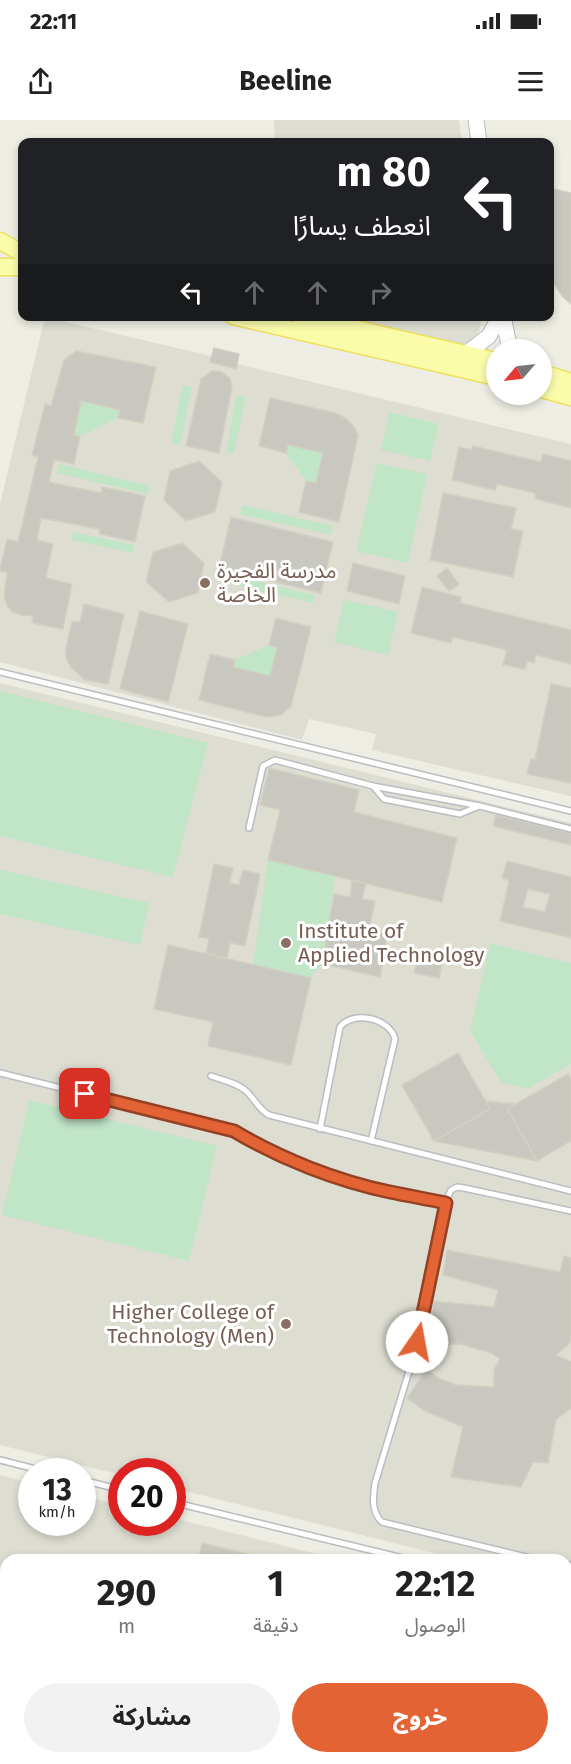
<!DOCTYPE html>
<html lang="ar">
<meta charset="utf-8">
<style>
body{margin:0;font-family:"Fira Sans","Noto Sans Arabic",sans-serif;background:#f2f2f2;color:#222;direction:rtl;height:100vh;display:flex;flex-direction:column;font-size:22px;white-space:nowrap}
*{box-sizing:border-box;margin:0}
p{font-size:20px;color:#767676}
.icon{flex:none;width:33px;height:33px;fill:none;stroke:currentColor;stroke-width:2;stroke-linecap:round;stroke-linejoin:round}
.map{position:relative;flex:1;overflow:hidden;direction:ltr}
.details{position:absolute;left:0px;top:1434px;width:572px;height:210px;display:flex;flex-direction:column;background:#fff;border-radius:18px 18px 0 0;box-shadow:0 3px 9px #0003;direction:rtl}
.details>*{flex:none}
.guide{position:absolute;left:18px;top:18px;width:536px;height:183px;border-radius:12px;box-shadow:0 3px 9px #0003;direction:rtl;background:#202124;color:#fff;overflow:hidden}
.needle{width:39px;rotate:242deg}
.controls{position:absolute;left:486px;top:219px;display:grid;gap:12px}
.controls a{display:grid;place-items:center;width:66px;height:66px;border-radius:50%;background:#fff;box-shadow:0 3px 9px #0003;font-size:30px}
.speed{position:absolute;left:18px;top:1338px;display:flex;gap:12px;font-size:30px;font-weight:700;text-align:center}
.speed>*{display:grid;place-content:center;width:78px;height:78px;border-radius:50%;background:#fff;box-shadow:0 3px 9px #0003;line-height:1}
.speed small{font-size:15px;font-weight:400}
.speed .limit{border:9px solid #d22;background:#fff;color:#111}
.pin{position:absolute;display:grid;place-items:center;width:51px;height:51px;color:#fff;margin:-26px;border-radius:12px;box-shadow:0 3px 9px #0006}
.me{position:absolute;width:66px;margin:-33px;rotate:12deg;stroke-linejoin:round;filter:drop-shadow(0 0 4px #0008)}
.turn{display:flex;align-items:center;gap:21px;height:126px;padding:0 24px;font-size:27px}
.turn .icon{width:78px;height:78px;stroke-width:2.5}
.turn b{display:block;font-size:42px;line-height:51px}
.lanes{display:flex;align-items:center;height:57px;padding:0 24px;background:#0003;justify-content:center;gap:30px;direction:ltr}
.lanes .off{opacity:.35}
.eta{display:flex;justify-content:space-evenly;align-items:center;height:102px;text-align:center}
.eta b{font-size:36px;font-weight:700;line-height:42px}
.button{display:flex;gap:12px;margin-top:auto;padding:12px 24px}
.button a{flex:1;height:69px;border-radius:36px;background:#e36334;color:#fff;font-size:24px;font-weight:700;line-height:69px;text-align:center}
.button a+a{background:#f2f2f2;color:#222}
.status{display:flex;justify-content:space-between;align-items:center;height:42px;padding:0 30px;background:#fff;direction:ltr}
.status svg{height:16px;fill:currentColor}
header{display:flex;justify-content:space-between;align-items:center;height:78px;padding:0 24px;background:#fff;font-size:27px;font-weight:700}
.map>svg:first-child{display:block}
</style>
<div class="status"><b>22:11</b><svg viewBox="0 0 49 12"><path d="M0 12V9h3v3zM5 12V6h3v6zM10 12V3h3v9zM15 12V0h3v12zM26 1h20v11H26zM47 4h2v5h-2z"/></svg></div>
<header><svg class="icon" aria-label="menu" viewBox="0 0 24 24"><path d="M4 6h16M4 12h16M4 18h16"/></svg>Beeline<svg class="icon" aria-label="share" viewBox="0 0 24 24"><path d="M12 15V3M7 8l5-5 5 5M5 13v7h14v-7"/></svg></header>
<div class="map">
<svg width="571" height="1644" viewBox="0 0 571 1644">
<rect width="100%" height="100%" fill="#eeede3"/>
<g fill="#deddd2">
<polygon points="274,0 459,0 462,22 275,22"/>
<polygon points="45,197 211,236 214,228 239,234 237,244 571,324 571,676 372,630 376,614 309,599 302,620 0,542 0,384"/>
<polygon points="324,197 480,197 481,205 475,220 465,228"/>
<polygon points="0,563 571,703 571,1467 566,1466 566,1440 462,1440 173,1368 172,1352 122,1352 121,1355 0,1325"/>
<polygon points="0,1355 31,1363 32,1402 82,1402 83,1376 121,1385 122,1402 172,1402 173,1398 341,1440 6,1440 6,1638 566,1638 566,1496 571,1498 571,1644 0,1644"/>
</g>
<g fill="#c1e5c7">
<polygon points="183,265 192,267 180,325 171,323"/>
<polygon points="237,275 246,276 234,334 226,332"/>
<polygon points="81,281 120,290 118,298 80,316 74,315"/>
<polygon points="390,292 438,304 430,341 381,330"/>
<polygon points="288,325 323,333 316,363 306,361 286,333"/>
<polygon points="377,343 427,354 408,443 356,431"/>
<polygon points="59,344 150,366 148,374 57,353"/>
<polygon points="242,385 333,406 331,415 240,394"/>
<polygon points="72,412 134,425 133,433 71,420"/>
<polygon points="224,453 315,475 313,483 222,462"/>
<polygon points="344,480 398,492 388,535 334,522"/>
<polygon points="269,525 277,527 270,556 233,547 235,540"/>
<polygon points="0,571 208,623 173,757 0,716"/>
<polygon points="268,740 335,756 322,844 311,858 253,845"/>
<polygon points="0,750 149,783 140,825 0,794"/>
<polygon points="490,823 571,843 571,943 528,969 501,962 470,911"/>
<polygon points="30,980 217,1026 189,1141 2,1095"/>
</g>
<g fill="#c9c8c0" stroke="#d2d0c2" stroke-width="1.5" fill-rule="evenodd">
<polygon points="549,68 571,73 571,184 563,177 549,156"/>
<polygon points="214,228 239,234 236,249 210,242"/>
<polygon points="76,231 156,247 143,303 118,298 120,290 81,281 74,315 80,316 74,344 54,340 49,362 101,373 102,367 145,376 135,422 100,414 99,409 41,398 37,420 53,424 46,458 72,464 63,509 32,503 33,496 21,495 13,492 8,487 4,477 7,453 0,451 0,449 7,419 18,422 38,337 32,335 45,284 51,286 64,240"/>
<polygon points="212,251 219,251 225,254 230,259 232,267 219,333 186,326 201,259"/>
<polygon points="270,278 335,293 344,297 355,308 358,316 339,402 299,392 306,361 316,363 323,333 288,325 286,333 259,326"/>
<polygon points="473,326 541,342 543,334 571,341 571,388 536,379 535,373 497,364 495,370 452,360 459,327 472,330"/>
<polygon points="199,341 222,362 215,392 186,401 164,380 170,351"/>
<polygon points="443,373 516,388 511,409 523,411 513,457 430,440"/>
<polygon points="231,397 333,422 321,473 219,448"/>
<polygon points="182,423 204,443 198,473 169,482 146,462 153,432"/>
<polygon points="353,443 405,456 399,484 347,471"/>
<polygon points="447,448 459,464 449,471 437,456"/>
<polygon points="422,467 461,477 460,483 571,510 571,544 536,535 534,543 527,541 525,549 503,545 507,530 453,517 451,523 411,513"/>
<polygon points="84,484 124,494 108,564 85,560 71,547 66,538 66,528 72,501 80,502"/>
<polygon points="140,491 188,504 168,582 120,569"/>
<polygon points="276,498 311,507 291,586 281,595 266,597 199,580 210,534 235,540 233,547 270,556 277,527 269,525"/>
<polygon points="551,564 571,568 571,663 527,654 531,639 535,640"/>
<polygon points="269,648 359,670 354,692 457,718 442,782 268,740 280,690 260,685"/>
<polygon points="496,695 571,713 571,725 493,706"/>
<path d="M507 741 571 757V818L500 801 509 761 502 758ZM528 769 550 774 545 792 523 787Z"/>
<polygon points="214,744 233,748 230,763 239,765 243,750 260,754 245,826 230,823 227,838 206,834 209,819 199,817"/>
<polygon points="352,760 366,764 362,779 375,781 369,810 388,813 380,857 322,844 334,774 350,777"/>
<polygon points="168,825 311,858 291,945 208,926 213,902 154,889"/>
<polygon points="420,828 444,833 439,858 414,853"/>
<polygon points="458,933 490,989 434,1021 402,965"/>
<polygon points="568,954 571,959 571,1021 537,1041 507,989"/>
<polygon points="486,981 516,984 507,989 537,1041 434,1021 490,989"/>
<polygon points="447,1130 560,1152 564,1136 571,1138 571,1217 569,1224 556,1235 571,1242 571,1288 556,1300 548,1343 533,1342 521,1367 451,1357 463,1307 425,1291 407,1278 427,1249 438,1258 456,1265 494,1267 494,1250 500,1239 491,1233 460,1224 433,1225 433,1181 494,1187 498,1170 443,1155"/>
<polygon points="202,1423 272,1440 198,1440"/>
<polygon points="172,1638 430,1638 433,1640 434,1638 477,1638 476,1644 171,1644"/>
</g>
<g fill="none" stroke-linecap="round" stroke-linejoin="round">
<defs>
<g id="lane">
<polyline points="0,552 571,691"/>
<polyline points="373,666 384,679 460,694 479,686"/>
<polyline points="249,708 263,646 275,640 373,666 480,686 571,709"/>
<path d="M0 953 234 1011C281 1040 336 1061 390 1072 408 1076 427 1079 445 1083"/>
<path d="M211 956C223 960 237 963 246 971 255 979 258 989 269 995L571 1071"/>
<path d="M320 1009 340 907C353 890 390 898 395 919L371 1021"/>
<circle cx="414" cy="1235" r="13"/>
<polyline points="417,1222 445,1083 451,1070 457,1067 464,1068 571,1091"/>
<path d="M410 1248 375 1363C373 1377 371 1392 382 1402L538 1440"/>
<polyline points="0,1340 47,1352"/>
<polyline points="82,1360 122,1370"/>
<polyline points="172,1382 411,1440"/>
<polyline points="566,1447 571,1445"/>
<polyline points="566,1478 571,1479"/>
</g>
<g id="secondary">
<polyline points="476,0 479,22"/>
<polyline points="503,196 510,230"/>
<polyline points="466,234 489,216 500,196"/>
</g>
<g id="primary">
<polyline points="0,121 22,133"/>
<polyline points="0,147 22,147"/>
<polyline points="233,196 496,257"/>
<polyline points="300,196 496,241"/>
<polyline points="542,253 571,262"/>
<polyline points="542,269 571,277"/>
</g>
</defs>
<use href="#lane" stroke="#bbbcc2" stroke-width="8"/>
<use href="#secondary" stroke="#b9bbc1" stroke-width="17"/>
<use href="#primary" stroke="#ede05e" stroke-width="19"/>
<use href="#lane" stroke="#fff" stroke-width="5"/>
<use href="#secondary" stroke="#fff" stroke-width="15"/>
<use href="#primary" stroke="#fafcaa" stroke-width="16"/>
</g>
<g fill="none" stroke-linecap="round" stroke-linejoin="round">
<defs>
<path id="route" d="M85 974 234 1011C281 1039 337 1061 390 1072 409 1076 427 1079 446 1083L417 1222"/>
</defs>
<use href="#route" stroke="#944022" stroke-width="15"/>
<use href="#route" stroke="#e36334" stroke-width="10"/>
</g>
<g fill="#8d6e63" stroke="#fff" stroke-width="2">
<circle cx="205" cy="463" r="6"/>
<circle cx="286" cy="823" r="6"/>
<circle cx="286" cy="1204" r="6"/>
</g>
<g text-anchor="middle" stroke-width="6" stroke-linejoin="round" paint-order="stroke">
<g font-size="21" fill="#785e54" stroke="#fff" text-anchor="start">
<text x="217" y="458">مدرسة الفجيرة<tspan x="217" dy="24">الخاصة</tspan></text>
<text x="298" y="818">Institute of<tspan x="298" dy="24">Applied Technology</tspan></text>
<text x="274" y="1199" text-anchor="end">Higher College of<tspan x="274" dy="24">Technology (Men)</tspan></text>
</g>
</g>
</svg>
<div class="controls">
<a><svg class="needle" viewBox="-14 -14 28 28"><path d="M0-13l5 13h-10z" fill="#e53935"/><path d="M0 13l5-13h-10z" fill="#767676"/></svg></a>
</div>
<div class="speed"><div>13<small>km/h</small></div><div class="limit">20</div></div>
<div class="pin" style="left:85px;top:974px;background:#d93025"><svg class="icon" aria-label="arrive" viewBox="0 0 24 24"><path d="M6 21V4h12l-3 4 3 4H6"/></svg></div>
<svg class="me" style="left:417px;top:1222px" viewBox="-20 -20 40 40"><circle r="19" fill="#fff"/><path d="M0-13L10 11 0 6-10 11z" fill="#e36334"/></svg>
<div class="guide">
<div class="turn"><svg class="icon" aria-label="left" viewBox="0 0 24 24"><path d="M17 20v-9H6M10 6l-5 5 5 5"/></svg><div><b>80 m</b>انعطف يسارًا</div></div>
<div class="lanes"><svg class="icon" aria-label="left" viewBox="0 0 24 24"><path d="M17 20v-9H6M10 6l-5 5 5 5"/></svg><svg class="icon off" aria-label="ahead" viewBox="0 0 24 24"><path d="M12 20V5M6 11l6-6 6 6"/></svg><svg class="icon off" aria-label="ahead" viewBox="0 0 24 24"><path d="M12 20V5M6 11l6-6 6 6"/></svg><svg class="icon off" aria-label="right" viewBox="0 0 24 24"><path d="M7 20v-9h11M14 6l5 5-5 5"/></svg></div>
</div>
<section class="details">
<div class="eta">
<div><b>22:12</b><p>الوصول</p></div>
<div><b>1</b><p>دقيقة</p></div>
<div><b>290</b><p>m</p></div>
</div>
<div class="button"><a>خروج</a><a>مشاركة</a></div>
</section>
</div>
